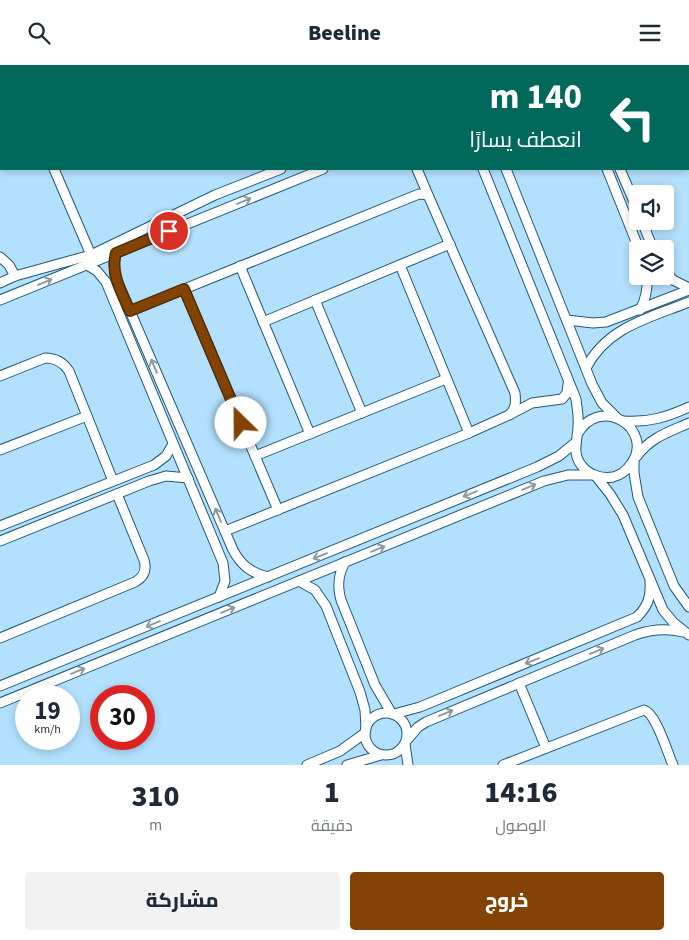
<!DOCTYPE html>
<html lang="ar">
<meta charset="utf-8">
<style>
body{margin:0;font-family:"Source Sans 3",Cairo,sans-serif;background:#f2f2f3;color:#1f2937;direction:rtl;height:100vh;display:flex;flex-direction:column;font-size:19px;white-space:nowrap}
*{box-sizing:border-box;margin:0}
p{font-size:16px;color:#747a83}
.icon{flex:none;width:28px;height:28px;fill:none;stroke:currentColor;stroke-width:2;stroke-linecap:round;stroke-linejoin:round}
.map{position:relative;height:700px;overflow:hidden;direction:ltr}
.drawer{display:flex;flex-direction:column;background:#fff;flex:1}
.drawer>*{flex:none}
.hud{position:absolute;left:0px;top:0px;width:690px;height:105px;box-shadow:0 2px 8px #0003;direction:rtl;background:#00695c;color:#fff;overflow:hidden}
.buttons{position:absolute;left:629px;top:120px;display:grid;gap:10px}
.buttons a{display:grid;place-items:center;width:45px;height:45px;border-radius:5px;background:#fff;box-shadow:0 2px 8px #0003;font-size:25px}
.speed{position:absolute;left:15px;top:620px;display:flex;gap:10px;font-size:25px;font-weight:700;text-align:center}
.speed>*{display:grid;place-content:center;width:65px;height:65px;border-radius:50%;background:#fff;box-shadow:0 2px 8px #0003;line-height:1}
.speed small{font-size:12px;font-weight:400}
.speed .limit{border:8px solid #d22;background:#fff;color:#111}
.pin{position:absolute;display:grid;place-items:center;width:42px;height:42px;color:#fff;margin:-21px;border:2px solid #fff;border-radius:50%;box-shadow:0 1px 5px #0007}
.me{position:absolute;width:55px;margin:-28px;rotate:337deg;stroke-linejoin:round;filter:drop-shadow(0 0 4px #0008)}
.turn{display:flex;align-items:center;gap:18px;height:105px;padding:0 25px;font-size:22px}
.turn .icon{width:65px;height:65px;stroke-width:2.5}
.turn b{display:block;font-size:35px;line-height:42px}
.eta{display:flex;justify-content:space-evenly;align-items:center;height:85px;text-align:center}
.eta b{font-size:30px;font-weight:800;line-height:35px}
.cta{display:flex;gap:10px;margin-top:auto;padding:10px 25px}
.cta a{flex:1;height:58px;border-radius:5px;background:#824305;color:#fff;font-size:20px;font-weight:800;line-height:58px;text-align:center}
.cta a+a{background:#f2f2f3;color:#1f2937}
header{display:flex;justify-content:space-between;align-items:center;height:65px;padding:0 25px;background:#fff;font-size:22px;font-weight:800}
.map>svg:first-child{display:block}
</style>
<header><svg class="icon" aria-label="menu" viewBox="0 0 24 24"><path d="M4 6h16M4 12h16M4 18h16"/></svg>Beeline<svg class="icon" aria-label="search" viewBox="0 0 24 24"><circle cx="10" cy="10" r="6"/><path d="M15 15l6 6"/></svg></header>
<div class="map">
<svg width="689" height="700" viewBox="0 0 689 700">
<rect width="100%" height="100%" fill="#b2e0fd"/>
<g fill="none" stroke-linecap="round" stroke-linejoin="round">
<defs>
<g id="minor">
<polyline points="10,0 11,1"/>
<polyline points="441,0 442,1"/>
<polyline points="464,0 464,1"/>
<polyline points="471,0 473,1"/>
<polyline points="534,1 537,0"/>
<polyline points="570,1 573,0"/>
<polyline points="591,1 591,0"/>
<polyline points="54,104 91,190"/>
<polyline points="417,104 428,130"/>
<path d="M483 104 576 334C577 343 579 351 578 361 578 375 571 388 582 401 589 410 602 414 613 412 621 410 627 405 631 399 656 364 599 328 577 370"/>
<polyline points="506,104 592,319 602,338 617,353"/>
<polyline points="607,104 639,184"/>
<polyline points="620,104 638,146"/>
<polyline points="642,156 653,184"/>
<path d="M116 188 114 199 115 211 233 485C241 500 251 508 268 512"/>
<polyline points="0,192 9,200 15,211"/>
<polyline points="87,200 97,206 106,217 223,498 225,516 219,532"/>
<polyline points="400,200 469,368"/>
<polyline points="240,201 310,369"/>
<polyline points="665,206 673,215 689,223"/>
<polyline points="0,218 15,211 91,190 215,130 281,104"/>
<polyline points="184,224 278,445"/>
<polyline points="0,235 323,104"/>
<polyline points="315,235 362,348"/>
<path d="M640 245C646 234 648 224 647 211"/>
<path d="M130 246 419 129 428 130 515 328C516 337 516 344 509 350L469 368 225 466"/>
<polyline points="567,255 593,258 606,257 689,225"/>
<polyline points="263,257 450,179"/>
<path d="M586 303C607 262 649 253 689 237"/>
<path d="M0 311 45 293C56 293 63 297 69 306L113 416"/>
<polyline points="511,349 532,338 562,334 567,328 568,319"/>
<path d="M623 356C648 358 667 352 689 342"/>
<polyline points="0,385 87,351"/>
<polyline points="255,391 446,314"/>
<path d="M637 391C651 372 669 367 689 358"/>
<polyline points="634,395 634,408 638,432 674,521 689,542"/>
<polyline points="595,410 610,429 623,450 663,545 673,557 689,570"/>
<polyline points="0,461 154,400 166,391 173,379"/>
<polyline points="0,476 149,416 166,411 188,413"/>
<path d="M345 497C338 510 337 521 341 535L375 620 392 649"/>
<polyline points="299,516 315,525 326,541 360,627 365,645 366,664"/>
<path d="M0 573 135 517C144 512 147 505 144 495L117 429"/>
<polyline points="519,618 546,683"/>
<polyline points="0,621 537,402 559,391 576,377"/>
<polyline points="0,638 544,416 568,410 593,410"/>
<circle cx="386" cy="669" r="21"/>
<path d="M394 649 420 642 637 552C648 541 651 532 650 517"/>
<path d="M407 675 418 662 426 657 635 570C652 564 666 563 683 567"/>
<polyline points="405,679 408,700"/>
<polyline points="307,700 340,686 365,668"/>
<polyline points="347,700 381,690"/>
<path d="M503 700 644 645C656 648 667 687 673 700"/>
</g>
</defs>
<use href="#minor" stroke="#1f5878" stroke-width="11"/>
<use href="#minor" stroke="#fff" stroke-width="9"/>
</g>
<defs><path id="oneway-shaft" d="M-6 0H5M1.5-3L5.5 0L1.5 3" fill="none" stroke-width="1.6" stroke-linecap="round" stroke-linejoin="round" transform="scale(1.25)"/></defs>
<g stroke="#8e9aa2">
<use href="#oneway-shaft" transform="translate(244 136) rotate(-22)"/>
<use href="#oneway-shaft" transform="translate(45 217) rotate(-22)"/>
<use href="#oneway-shaft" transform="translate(154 301) rotate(-113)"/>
<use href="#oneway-shaft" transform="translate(529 422) rotate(-22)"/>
<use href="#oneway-shaft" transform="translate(470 429) rotate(158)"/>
<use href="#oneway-shaft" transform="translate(218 450) rotate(-113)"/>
<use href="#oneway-shaft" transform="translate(378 484) rotate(-22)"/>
<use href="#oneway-shaft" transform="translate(320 491) rotate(158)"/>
<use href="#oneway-shaft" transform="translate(228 545) rotate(-22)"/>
<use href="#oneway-shaft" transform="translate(153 559) rotate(158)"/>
<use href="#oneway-shaft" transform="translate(597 586) rotate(-23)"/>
<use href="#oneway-shaft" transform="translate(532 596) rotate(158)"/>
<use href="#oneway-shaft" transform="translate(78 606) rotate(-22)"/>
<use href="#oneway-shaft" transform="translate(446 648) rotate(-22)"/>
</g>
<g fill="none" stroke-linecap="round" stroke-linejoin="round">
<defs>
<path id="route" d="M169 166 116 188C110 208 122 228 130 246L184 224 241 358"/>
</defs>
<use href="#route" stroke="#542c03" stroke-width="12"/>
<use href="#route" stroke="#824305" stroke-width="9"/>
</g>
</svg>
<div class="buttons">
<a><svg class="icon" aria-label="sound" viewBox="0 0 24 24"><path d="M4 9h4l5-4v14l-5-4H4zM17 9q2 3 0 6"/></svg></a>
<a><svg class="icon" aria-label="layers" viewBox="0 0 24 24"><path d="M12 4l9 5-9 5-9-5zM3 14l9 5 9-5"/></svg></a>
</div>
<div class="speed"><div>19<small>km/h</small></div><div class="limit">30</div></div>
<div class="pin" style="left:169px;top:166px;background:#d93025"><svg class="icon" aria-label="arrive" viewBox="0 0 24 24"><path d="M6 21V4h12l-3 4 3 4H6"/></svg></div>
<svg class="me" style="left:241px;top:358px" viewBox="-20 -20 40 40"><circle r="19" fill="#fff"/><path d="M0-13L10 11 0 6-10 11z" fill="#824305"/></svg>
<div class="hud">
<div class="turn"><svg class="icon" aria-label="left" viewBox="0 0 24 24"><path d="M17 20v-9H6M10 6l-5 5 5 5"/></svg><div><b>140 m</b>انعطف يسارًا</div></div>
</div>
</div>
<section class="drawer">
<div class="eta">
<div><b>14:16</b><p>الوصول</p></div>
<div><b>1</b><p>دقيقة</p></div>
<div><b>310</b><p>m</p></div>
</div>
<div class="cta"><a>خروج</a><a>مشاركة</a></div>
</section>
